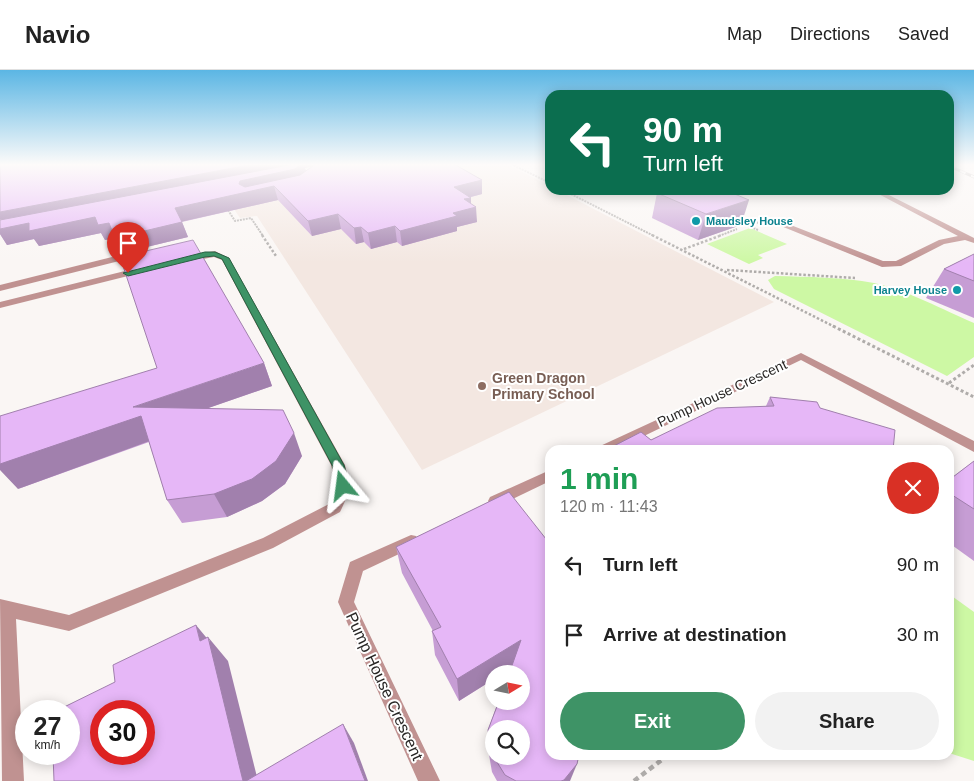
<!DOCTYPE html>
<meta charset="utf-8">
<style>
body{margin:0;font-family:Helvetica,sans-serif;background:#f2f2f2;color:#222;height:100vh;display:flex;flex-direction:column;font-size:19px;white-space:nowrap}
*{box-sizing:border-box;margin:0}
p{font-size:16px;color:#767676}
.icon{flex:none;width:28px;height:28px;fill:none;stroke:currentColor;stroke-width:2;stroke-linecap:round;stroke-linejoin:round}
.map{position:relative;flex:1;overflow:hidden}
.panel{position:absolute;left:545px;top:375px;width:409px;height:315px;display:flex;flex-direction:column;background:#fff;border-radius:15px;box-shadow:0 2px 12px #0003}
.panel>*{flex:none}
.banner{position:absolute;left:545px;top:20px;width:409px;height:105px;border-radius:15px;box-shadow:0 2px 12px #0003;background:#0b6e4f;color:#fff;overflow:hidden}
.needle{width:32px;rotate:80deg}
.controls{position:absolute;left:485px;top:595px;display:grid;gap:10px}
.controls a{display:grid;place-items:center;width:45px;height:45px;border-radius:50%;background:#fff;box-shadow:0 2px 12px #0003;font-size:25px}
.speed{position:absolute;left:15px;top:630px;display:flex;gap:10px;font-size:25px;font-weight:700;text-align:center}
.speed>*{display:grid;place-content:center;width:65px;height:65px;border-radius:50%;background:#fff;box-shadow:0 2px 12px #0003;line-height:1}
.speed small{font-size:12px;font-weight:400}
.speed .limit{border:8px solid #d22;background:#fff;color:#111}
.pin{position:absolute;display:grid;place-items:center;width:42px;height:42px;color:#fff;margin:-51px -21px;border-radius:50% 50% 50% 0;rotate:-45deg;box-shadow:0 0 5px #0007}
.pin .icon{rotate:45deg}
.me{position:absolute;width:55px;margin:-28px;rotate:344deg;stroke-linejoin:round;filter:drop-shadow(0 0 4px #0008)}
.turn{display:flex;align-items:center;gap:18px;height:105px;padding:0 15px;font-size:22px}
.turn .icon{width:65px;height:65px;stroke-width:2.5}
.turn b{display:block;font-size:35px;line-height:42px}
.round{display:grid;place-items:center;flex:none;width:52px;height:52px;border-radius:26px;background:#f2f2f2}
.headline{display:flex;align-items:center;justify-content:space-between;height:85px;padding:0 15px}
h1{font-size:30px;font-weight:800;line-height:38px;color:#1e9e55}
.action{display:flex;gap:10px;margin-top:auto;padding:10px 15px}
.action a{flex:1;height:58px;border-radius:30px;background:#3e9366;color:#fff;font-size:20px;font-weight:800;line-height:58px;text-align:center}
.action a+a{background:#f2f2f2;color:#222}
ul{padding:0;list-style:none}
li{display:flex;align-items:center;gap:15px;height:70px;padding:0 15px}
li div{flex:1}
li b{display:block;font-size:19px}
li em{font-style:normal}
header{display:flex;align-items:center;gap:30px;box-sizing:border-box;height:70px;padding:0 25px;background:#fff;border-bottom:1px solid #e0e0e0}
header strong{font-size:24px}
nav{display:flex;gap:28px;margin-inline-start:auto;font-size:18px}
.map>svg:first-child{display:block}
</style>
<header>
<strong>Navio</strong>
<nav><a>Map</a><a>Directions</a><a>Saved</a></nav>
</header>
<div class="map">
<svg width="974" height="711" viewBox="0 0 974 711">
<rect width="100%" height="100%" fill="#faf6f4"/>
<polygon fill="#f3e7e1" points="374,94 506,94 550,116 550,120 557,120 774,232 422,400 257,146 240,148 224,124"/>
<g fill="#cdf8a4">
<polygon points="750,158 787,174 758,185 763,188 749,194 707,174"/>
<path d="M775 206C808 207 842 207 874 213 907 220 943 240 974 253V287L947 306 774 219 768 210Z"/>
<polygon points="949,524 974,542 974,691 949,683"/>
</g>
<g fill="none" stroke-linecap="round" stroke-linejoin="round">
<g stroke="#afacaa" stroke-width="2" stroke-dasharray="2 1" stroke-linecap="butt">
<polyline points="511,94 550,113"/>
<polyline points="563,120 654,166"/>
<polyline points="228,140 235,151 251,148 263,166"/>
<polyline points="758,160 749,156 759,152"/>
<polyline points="719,166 737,159"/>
</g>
<g stroke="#afacaa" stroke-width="2.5" stroke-dasharray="2.5 2" stroke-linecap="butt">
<polyline points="262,165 276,186"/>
<polyline points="652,165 835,257"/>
<polyline points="684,179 722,165"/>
<polyline points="727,200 855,208"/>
</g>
<g stroke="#afacaa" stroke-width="3" stroke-dasharray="3 2.5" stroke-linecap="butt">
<polyline points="833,256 974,327"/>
<polyline points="949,313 974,295"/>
</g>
<polyline stroke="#afacaa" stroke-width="4.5" stroke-dasharray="5.5 4" stroke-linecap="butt" points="634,711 668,685"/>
<g fill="#c09291" fill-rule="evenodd">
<polygon points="871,120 879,120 974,168 974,173 965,170 944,174 901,196 882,197 776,154 783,152 883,191 896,191 939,170 958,166"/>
<polygon points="136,181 140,184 139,186 0,221 0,215"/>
<path d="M215 181 229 188 345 395C350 416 350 422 340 442L273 478 69 561 16 549 24 711H2L0 529 69 545 263 468 329 434 336 416 331 395 222 190 214 187 187 192 183 189 187 186Z"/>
<polygon points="141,197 144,198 144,202 0,238 0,232"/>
<polygon points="801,283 974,371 974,382 801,290 615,380 596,380 598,377"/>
<polygon points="550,400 550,411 500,435 495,437 490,435 488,431 490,427"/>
<polygon points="411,465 416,466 419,471 416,476 363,501 354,532 440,711 418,711 338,532 350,492"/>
</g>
<defs>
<polyline id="rail" points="949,96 974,107"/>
</defs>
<use href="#rail" stroke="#979493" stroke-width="3"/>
<use href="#rail" stroke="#fff" stroke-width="2" stroke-dasharray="6" stroke-linecap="butt"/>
</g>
<g fill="#c69dd4" fill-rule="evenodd">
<path d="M0 94H454L482 110V124L471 127V134L477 152 457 157V161L402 176 397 172 371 179 364 172 356 174 341 159 312 166 278 130 182 152 188 167 122 183 115 168 105 170 101 163 39 176 34 169 7 175 0 164V150H1L0 149ZM313 96 306 101 305 98Z"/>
<polygon points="657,123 741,155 698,170 652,148"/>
<polygon points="974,184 974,248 926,228 944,199"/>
<polygon points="264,293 272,316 208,338 302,386 285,414 262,431 227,447 182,453 167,430 149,372 18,419"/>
<polygon points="770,327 820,338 651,370 766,336"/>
<polygon points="974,391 974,491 949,473 949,410"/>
<polygon points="509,422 570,711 497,711 492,702 488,679 488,660 510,599 503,604 494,604 494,609 459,631 435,585 432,561 433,561 402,503 396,477"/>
</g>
<g fill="#a180ad">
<polygon points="254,94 324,94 305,98 307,105 274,116 278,130 180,152 95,147 109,153 182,152 188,167 122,183 115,168 105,170 101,163 39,176 34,169 7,175 0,164 0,159 6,158 0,149 0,142"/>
<polygon points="482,110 482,124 455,131 454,117"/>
<polygon points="471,128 471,138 476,137 477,152 457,157 457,161 402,176 400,161 453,143 464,129"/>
<polygon points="749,130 741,155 698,170 706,144"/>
<polygon points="338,144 341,159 312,166 308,151"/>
<polygon points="395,156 397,172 371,179 368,163"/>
<polygon points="361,157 364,172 356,174 354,158"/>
<polygon points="264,293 272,316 148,359 155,369 18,419 0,400 0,394 133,337"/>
<polygon points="294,363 302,386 285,414 262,431 227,447 214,424"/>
<polygon points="196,555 210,572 208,567 228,591 258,711 243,711 200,571"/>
<polygon points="521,570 519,594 503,604 494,604 494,609 459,631 457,609"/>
<polygon points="343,654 354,673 368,711 365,711"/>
<polygon points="577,694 570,711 561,711"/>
</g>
<g fill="#e6b7f7" stroke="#a180ad" fill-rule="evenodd">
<polygon points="0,94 254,94 0,142"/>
<polygon points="294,94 301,94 295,99 240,111 239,114 245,117 300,105 313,96 313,94 454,94 482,110 454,117 471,128 464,129 476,137 453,143 457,146 400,161 395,156 368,163 361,157 354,158 338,144 308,151 274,116 175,138 182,152 115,168 109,153 98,155 95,147 29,161 29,153 0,159 0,150"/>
<polygon points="667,120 725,120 749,130 706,144 657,123"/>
<polygon points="193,170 264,293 133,337 283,340 294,363 276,391 252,409 214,424 167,430 141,346 0,394 0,346 157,298 120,187"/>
<polygon points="974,184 974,211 944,199"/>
<polygon points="770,327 817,332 820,338 895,360 893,380 606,380 641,362 651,370 717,338 774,336"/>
<polygon points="974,391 974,439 949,423 949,410"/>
<path d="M509 422 550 474V685H579L577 694 564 710 561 711H516L505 705 492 684 488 660 499 631H521V604H509L521 570 457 609 432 561 441 557 396 477ZM494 659H521V686H494Z"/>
<path d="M196 555 200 571 208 567 243 711H54L53 684H69V641H56L115 612 113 595ZM101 641H144V684H101Z"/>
<polygon points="343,654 365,711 246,711"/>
</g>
<linearGradient id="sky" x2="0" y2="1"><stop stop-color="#5bb6e4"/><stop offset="0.49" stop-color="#fdfbfa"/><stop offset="1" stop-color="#fdfbfa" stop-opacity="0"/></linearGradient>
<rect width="974" height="193" fill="url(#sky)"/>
<polygon fill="#3e9366" stroke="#286042" points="205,182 215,182 229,188 344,395 350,416 348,419 339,419 332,395 222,189 214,186 205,187 128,206 123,203"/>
<g fill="#0f9aa8" stroke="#fff" stroke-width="2">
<circle cx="696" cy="151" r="5"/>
<circle cx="957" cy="220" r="5"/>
</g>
<circle fill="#8d6e63" stroke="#fff" stroke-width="2" cx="482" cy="316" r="5"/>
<g text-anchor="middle" stroke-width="4" stroke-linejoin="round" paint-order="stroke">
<g font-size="11" font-weight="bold" fill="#0d838f" stroke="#fff" text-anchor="start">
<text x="706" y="155">Maudsley House</text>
<text x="947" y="224" text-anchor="end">Harvey House</text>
</g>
<g font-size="14" font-weight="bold" fill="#785e54" stroke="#fff" text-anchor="start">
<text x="492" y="313">Green Dragon<tspan x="492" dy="16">Primary School</tspan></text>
</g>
<g font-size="14" fill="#292726" stroke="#fff">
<text transform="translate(722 323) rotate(-25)" y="5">Pump House Crescent</text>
</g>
<g font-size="16" fill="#292726" stroke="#fff">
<text transform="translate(385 616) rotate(65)" y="6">Pump House Crescent</text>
</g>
</g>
</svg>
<div class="controls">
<a><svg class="needle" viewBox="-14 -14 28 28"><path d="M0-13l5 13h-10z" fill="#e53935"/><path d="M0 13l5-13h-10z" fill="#767676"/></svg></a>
<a><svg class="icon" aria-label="search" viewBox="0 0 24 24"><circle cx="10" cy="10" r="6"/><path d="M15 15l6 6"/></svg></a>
</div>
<div class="speed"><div>27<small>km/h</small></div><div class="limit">30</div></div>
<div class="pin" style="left:128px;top:203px;background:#d93025"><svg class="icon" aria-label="arrive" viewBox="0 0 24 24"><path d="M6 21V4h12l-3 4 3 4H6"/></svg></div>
<svg class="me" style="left:343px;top:416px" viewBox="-20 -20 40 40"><path d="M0-17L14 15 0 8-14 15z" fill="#3e9366" stroke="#fff" stroke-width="4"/></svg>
<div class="banner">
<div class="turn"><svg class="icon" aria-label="left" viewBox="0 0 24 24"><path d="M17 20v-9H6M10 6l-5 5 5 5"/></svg><div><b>90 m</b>Turn left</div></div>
</div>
<section class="panel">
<div class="headline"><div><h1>1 min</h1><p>120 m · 11:43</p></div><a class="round" style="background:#d93025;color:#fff"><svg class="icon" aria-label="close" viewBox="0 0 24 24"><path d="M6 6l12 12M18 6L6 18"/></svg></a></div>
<ul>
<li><svg class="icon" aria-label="left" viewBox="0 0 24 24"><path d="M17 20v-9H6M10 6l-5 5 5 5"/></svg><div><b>Turn left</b></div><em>90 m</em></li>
<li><svg class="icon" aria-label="arrive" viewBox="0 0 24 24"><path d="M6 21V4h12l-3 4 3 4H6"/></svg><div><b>Arrive at destination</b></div><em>30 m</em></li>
</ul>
<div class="action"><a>Exit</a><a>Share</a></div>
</section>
</div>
